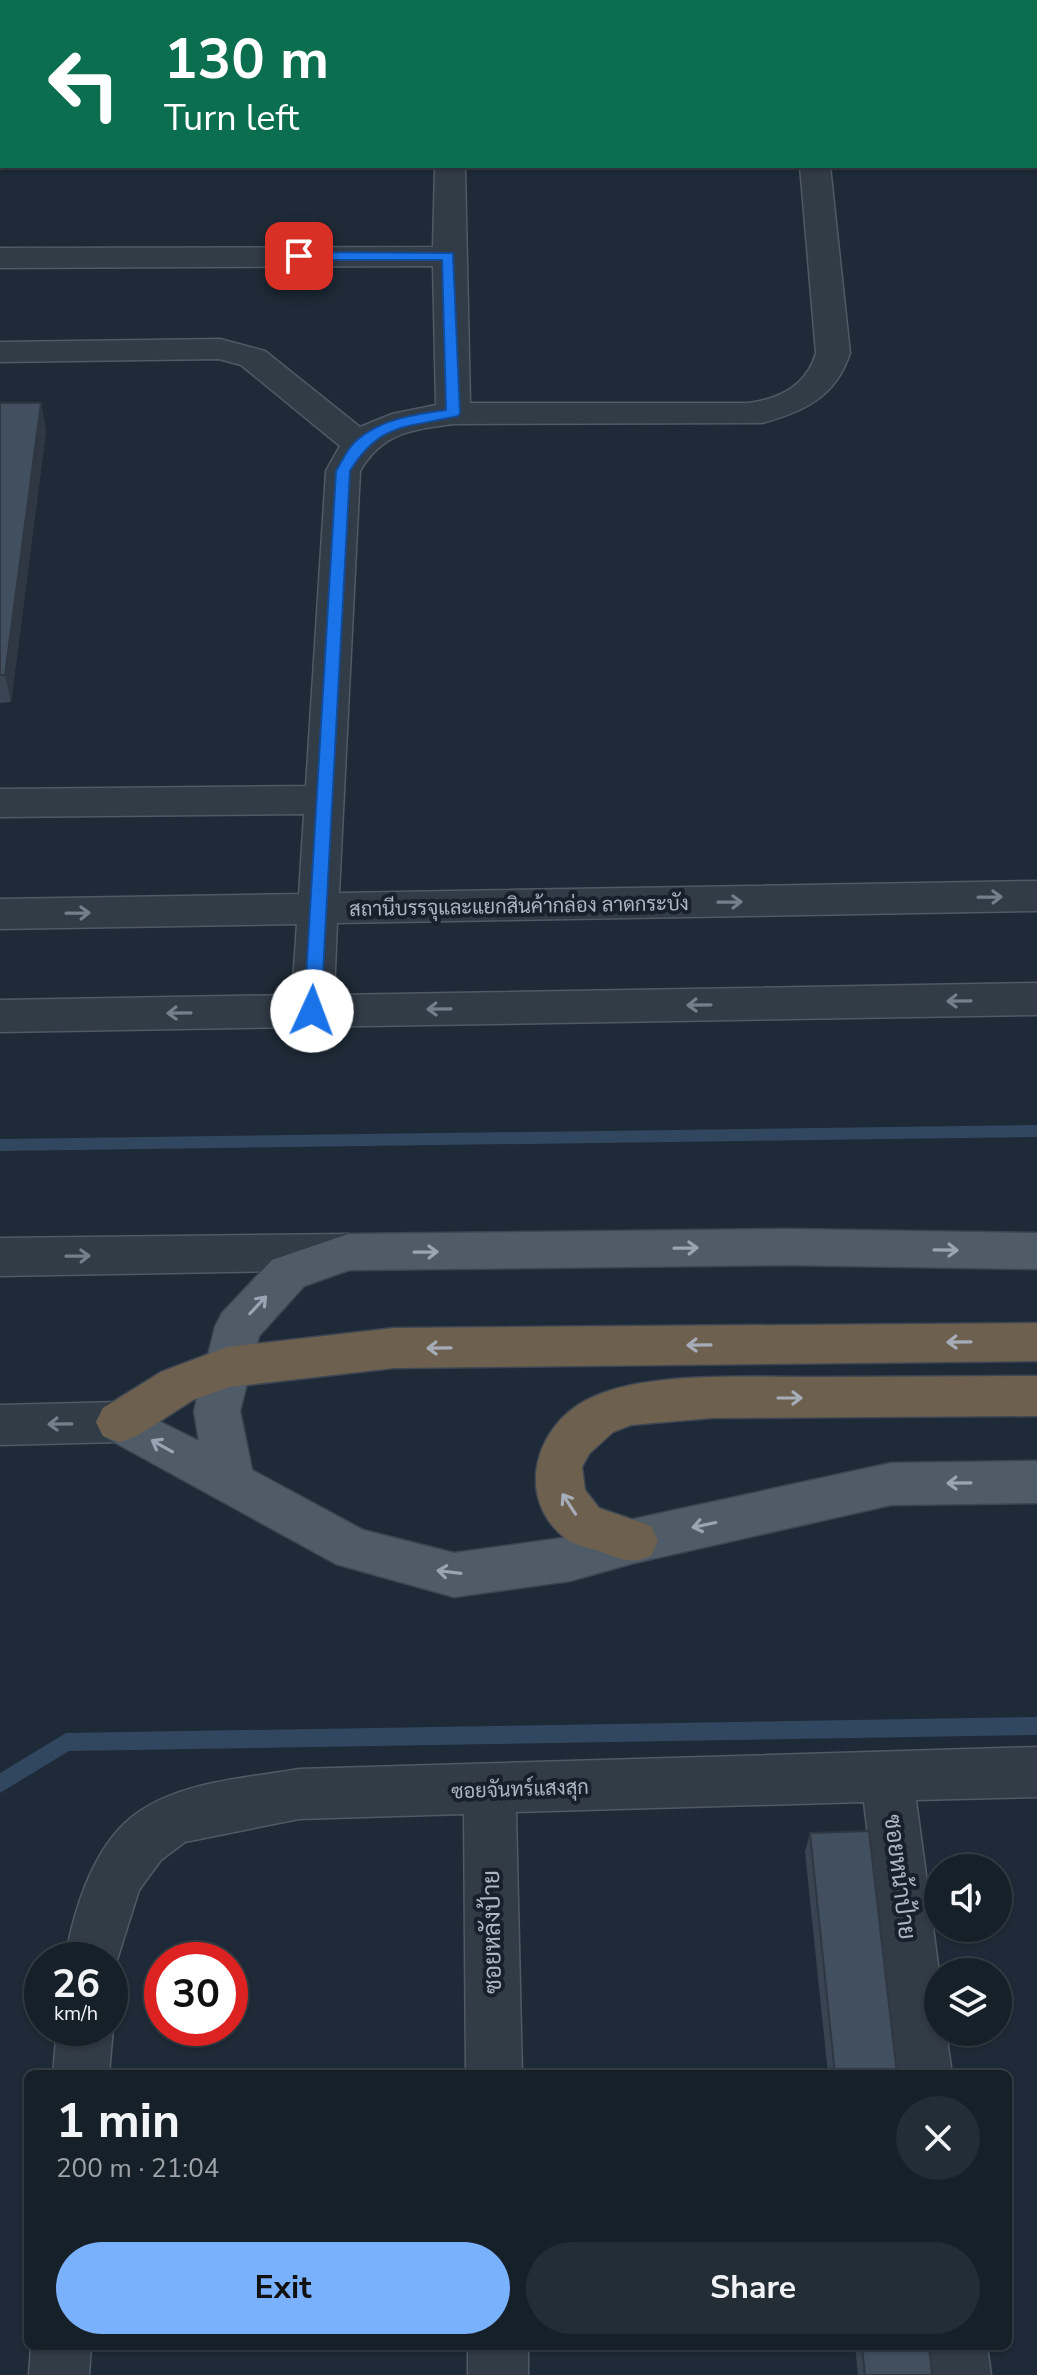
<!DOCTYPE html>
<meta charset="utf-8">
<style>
body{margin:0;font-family:"Nunito Sans",Sarabun,sans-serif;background:#232d35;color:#f1f3f6;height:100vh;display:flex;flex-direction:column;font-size:30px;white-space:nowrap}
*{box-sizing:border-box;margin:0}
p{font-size:26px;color:#9ea3a8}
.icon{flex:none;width:44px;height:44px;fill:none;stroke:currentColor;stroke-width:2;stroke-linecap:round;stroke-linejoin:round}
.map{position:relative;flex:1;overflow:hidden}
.sheet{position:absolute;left:24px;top:2070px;width:988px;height:280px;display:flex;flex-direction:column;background:#162029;border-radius:12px;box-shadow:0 2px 6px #0004,0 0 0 2px #353e46}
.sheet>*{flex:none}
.banner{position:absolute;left:0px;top:0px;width:1038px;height:168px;box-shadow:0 2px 6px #0004,0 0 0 2px #353e46;background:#0b6e4f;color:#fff;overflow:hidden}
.controls{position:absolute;left:924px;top:1854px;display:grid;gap:16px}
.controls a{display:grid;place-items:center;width:88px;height:88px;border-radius:50%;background:#162029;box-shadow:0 2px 6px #0004,0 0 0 2px #353e46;font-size:40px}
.speed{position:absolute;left:24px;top:1942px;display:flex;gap:16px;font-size:40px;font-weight:700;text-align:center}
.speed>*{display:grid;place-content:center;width:104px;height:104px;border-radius:50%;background:#162029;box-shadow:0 2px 6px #0004,0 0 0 2px #353e46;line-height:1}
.speed small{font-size:20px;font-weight:400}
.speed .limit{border:12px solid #d22;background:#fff;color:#111}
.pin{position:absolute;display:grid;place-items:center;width:68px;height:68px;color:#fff;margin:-34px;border-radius:16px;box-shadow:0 4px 12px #0006}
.me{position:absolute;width:88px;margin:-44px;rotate:2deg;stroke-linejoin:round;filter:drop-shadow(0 0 6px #0008)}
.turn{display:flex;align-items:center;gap:28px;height:168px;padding:0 32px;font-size:36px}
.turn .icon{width:104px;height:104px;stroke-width:2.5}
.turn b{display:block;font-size:56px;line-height:68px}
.round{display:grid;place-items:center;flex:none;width:84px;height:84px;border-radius:42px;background:#232d35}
.overview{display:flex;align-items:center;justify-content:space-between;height:136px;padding:0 32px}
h1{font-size:48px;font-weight:700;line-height:60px}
.primary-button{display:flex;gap:16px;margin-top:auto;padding:16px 32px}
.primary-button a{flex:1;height:92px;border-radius:48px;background:#7ab1fc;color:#111;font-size:32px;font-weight:700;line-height:92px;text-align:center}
.primary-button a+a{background:#232d35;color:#f1f3f6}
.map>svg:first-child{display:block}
</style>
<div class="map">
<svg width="1037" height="2375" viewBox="0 0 1037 2375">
<rect width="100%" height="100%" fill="#1e2a37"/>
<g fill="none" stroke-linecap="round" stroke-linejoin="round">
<g fill="#31465f" fill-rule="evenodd">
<polygon points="1037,1125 1037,1137 0,1151 0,1139"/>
<polygon points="1037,1717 1037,1735 69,1751 0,1793 0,1773 66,1733"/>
</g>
<defs>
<g id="minor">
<rect x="440" y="0" width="28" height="2"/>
<rect x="785" y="0" width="28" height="2"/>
<rect x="0" y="45" width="2" height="18"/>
<path d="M435 166H465L470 403H748C780 399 807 385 816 353L800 166H830L850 353C836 397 803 412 762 423L453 424C412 430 383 432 360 471L339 893 1037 881V911L337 923 334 995 1037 983V1015L0 1032V1000L292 995 297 924 0 929V899L299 894 304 814 0 817V789L306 786 326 471 340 446 241 365 219 359 0 362V342L220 339 265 351 360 427 392 414 436 405 433 266 0 268V248L433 247Z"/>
<polygon points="348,1234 364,1239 370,1252 364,1265 348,1270 0,1276 0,1238"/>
<polygon points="120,1402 137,1408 144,1422 137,1436 120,1442 0,1445 0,1405"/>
<path d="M1037 1747V1797L916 1800 939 1972 938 2032H946L952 2074H896L864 1802 516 1812 522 2074H466L464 1814 299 1819 185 1842 161 1860 139 1890 111 1979 110 1960H65C74 1909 94 1841 140 1811 185 1781 247 1778 299 1769Z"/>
<polygon points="110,2022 113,2028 109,2074 53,2074 57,2028 110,2028"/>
<polygon points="31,2346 91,2346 89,2375 29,2375"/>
<rect x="468" y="2346" width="60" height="29"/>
<polygon points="927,2346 987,2346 991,2375 931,2375"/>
</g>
<polygon id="major" points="788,1229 1037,1233 1037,1269 788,1265 349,1270 304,1286 259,1336 240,1411 252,1470 363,1530 454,1553 570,1537 634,1519 891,1463 1037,1461 1037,1503 891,1505 634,1563 570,1581 454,1597 336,1564 103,1436 96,1422 103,1408 120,1402 199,1441 194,1411 215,1327 222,1313 272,1260 348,1234"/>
<g id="highway">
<polygon points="1037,1323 1037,1361 394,1368 229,1387 193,1400 137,1436 120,1442 103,1436 96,1422 103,1408 161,1372 227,1347 394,1328"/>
<path d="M1037 1376V1416L712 1418 631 1425 613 1432 589 1454 582 1467 585 1490 599 1508 651 1526 658 1541 651 1556C628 1565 622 1559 599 1551 589 1548 574 1545 565 1538 518 1501 532 1435 578 1405 633 1368 758 1378 824 1377 895 1377 966 1376 1037 1376Z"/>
</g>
</defs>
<use href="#minor" stroke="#505965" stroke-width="3"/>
<use href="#major" stroke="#3c4551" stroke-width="3"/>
<use href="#highway" stroke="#3d4652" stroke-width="3"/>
<use href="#minor" fill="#323c47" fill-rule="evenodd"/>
<use href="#major" fill="#505b68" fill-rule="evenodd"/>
<use href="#highway" fill="#6e604f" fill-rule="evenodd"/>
</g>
<g fill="#384452">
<polygon points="0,403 41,403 46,431 11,702 0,703"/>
<polygon points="810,1833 897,2074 828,2074 805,1852"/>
<polygon points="855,2346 929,2346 932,2375 858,2375"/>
</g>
<polygon fill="#2e3742" points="41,403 46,431 11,702 5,675"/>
<g fill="#414f5f" stroke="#2e3742" stroke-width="2">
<polygon points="0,403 41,403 5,675 0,675"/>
<polygon points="869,1831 897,2074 835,2074 810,1833"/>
<polygon points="862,2346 929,2346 932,2375 865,2375"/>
</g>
<defs><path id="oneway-shaft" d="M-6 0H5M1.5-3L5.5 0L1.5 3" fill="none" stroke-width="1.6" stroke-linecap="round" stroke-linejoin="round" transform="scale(2)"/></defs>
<g stroke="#757f8c">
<use href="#oneway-shaft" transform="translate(990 897) rotate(-1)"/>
<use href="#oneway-shaft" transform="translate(730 902) rotate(-1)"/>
<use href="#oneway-shaft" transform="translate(78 913) rotate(-1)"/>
<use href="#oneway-shaft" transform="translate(959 1001) rotate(179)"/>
<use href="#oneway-shaft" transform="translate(699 1005) rotate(179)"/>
<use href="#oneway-shaft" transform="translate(439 1009) rotate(179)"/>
<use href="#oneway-shaft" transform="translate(179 1013) rotate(179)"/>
<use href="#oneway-shaft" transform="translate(78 1256) rotate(-1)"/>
<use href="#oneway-shaft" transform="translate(60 1424) rotate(179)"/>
</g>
<g stroke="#9aa4b2">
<use href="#oneway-shaft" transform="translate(686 1248) rotate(-1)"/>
<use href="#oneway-shaft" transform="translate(946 1250) rotate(1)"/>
<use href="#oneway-shaft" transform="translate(426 1252) rotate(-1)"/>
<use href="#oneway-shaft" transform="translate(258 1305) rotate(-47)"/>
<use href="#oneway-shaft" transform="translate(162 1446) rotate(-151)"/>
<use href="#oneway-shaft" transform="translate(959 1483) rotate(179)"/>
<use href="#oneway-shaft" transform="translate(704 1525) rotate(168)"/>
<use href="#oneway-shaft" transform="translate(449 1572) rotate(-173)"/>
</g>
<g stroke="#a6adb8">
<use href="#oneway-shaft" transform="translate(959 1342) rotate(179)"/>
<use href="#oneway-shaft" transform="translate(699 1345) rotate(179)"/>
<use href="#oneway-shaft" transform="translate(439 1348) rotate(179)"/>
<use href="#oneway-shaft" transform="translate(790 1398)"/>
<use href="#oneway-shaft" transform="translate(569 1504) rotate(-123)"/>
</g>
<path fill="#1a73e8" stroke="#114b97" stroke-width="2" d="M453 253 460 413 458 416C407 428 380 422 350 471L321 1011 312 1017 304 1011 336 471C342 461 348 447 357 440 381 419 416 414 446 410L442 260H299L293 256 299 252Z"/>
<g text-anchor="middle" stroke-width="8" stroke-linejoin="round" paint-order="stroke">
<g font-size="20" fill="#acb6c4" stroke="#18212b">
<text transform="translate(519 906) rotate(-1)" y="7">สถานีบรรจุและแยกสินค้ากล่อง ลาดกระบัง</text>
<text transform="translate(520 1789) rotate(-2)" y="7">ซอยจันทร์แสงสุก</text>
</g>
<g font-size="24" fill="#acb6c4" stroke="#18212b">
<text transform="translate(900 1877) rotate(83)" y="8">ซอยหน้าป้าย</text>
<text transform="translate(492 1932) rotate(-91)" y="8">ซอยหลังป้าย</text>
</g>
</g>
</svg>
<div class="controls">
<a><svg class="icon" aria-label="sound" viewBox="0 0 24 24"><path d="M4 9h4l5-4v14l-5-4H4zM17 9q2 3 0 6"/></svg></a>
<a><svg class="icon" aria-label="layers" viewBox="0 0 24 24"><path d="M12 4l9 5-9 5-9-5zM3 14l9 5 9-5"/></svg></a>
</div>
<div class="speed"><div>26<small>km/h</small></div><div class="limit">30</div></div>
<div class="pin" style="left:299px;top:256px;background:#d93025"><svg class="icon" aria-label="arrive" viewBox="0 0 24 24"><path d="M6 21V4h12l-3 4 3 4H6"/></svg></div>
<svg class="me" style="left:312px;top:1011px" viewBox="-20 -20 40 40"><circle r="19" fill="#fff"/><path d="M0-13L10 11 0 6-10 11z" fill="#1a73e8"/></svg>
<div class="banner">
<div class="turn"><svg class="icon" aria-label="left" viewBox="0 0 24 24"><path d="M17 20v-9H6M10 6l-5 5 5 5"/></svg><div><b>130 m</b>Turn left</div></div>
</div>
<section class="sheet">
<div class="overview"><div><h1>1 min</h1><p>200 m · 21:04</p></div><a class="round"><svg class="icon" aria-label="close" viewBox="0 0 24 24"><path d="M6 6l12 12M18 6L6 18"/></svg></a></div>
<div class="primary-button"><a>Exit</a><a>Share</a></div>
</section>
</div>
